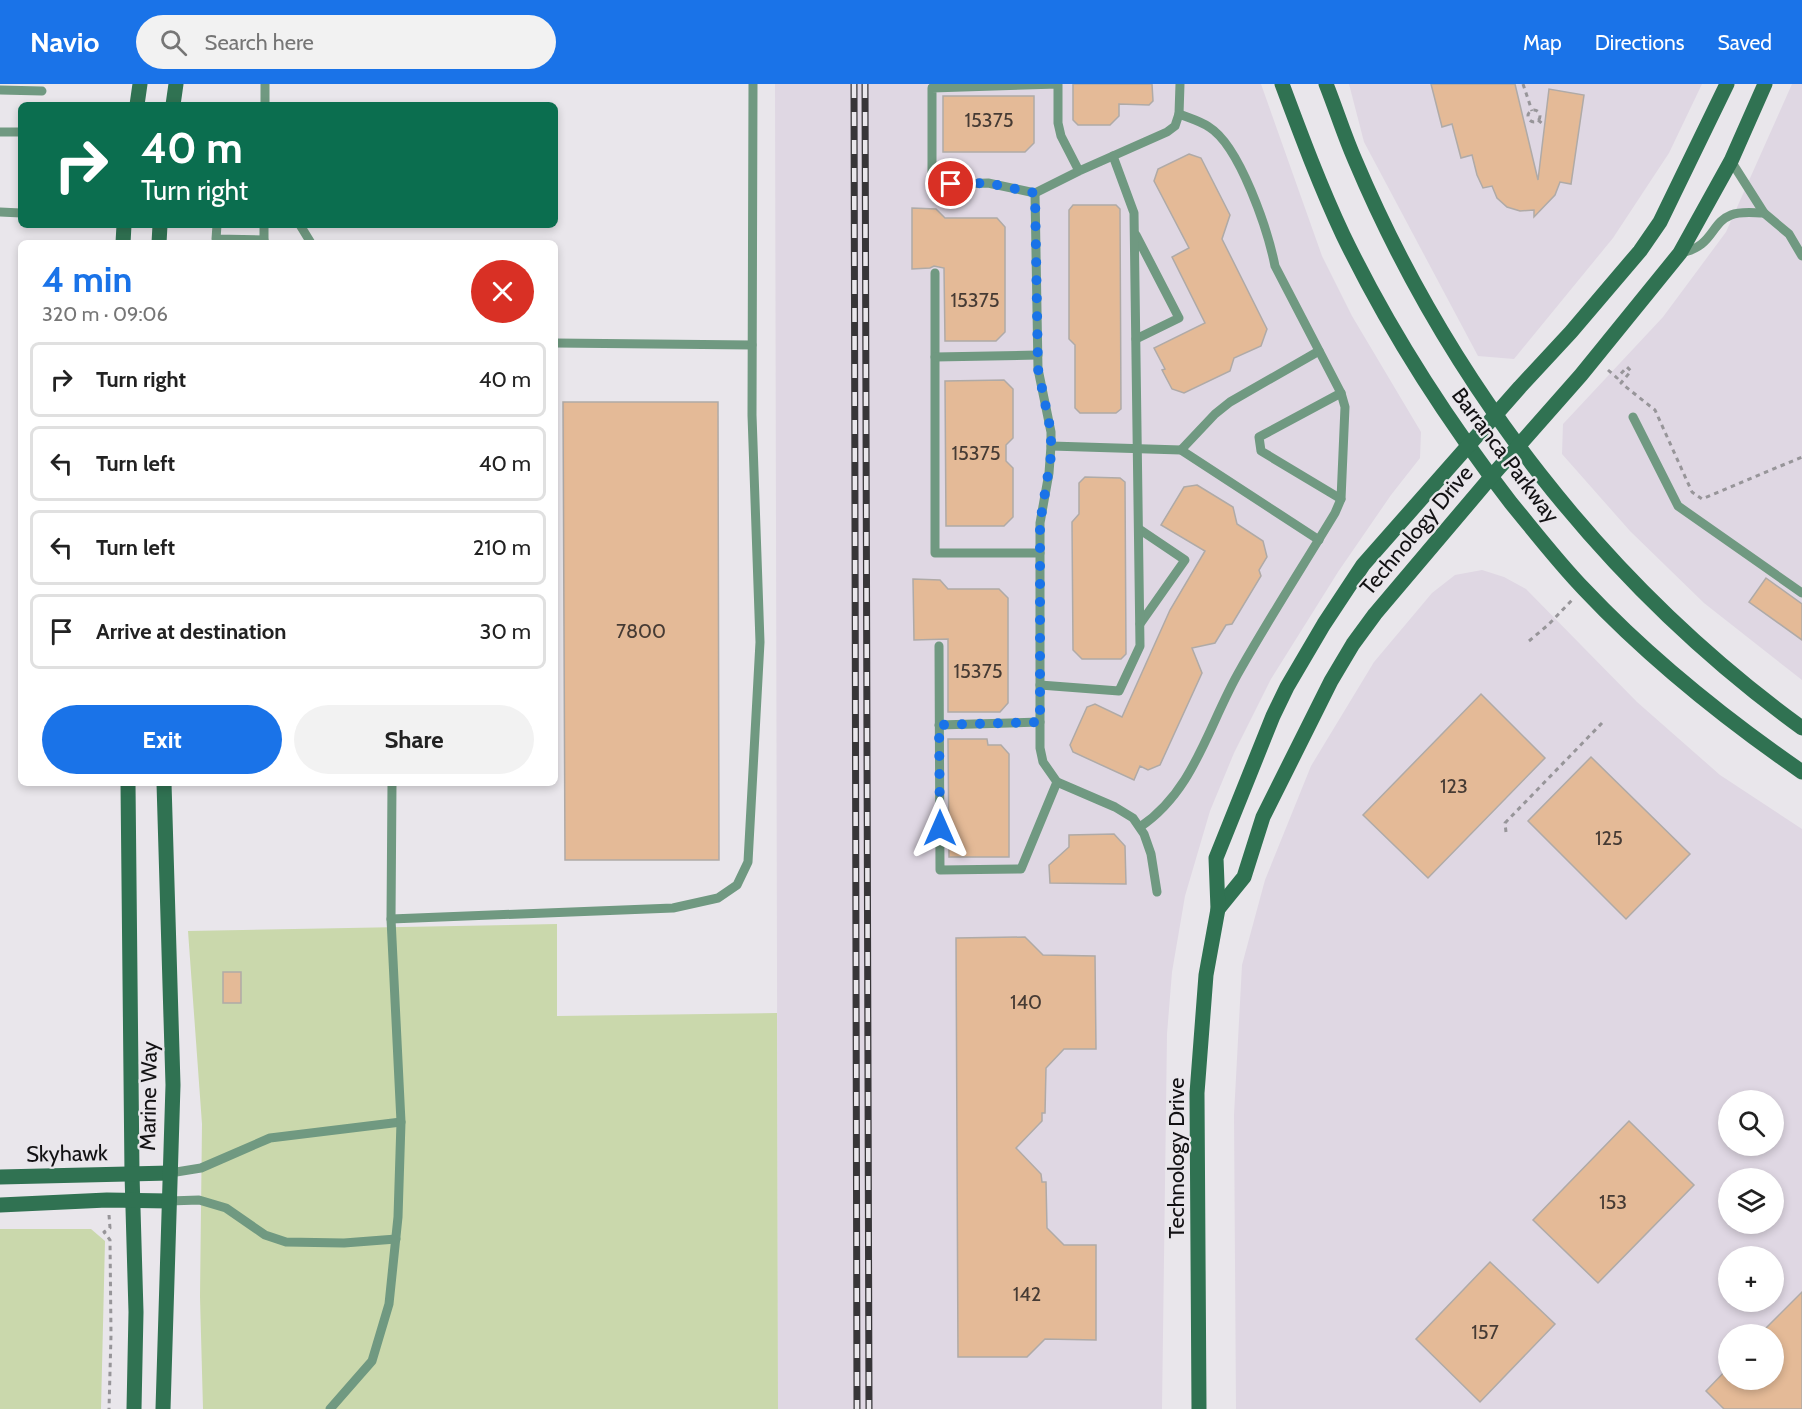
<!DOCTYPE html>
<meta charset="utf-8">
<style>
body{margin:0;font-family:Cabin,sans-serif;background:#f2f2f2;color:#222;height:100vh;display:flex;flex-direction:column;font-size:22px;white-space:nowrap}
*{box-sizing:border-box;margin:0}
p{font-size:20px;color:#767676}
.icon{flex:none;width:33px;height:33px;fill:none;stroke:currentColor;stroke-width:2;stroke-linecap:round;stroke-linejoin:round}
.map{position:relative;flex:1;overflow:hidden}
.drawer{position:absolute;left:18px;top:156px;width:540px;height:546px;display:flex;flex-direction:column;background:#fff;border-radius:9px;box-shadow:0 3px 9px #0003}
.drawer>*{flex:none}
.banner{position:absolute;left:18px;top:18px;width:540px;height:126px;border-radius:9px;box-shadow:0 3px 9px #0003;background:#0b6e4f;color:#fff;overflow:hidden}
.controls{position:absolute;left:1718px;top:1006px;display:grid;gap:12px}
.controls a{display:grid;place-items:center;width:66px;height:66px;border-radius:50%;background:#fff;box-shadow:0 3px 9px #0003;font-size:30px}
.pin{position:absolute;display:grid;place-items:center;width:51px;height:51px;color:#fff;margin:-26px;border:3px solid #fff;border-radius:50%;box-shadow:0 2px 6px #0007}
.me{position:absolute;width:66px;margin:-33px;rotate:0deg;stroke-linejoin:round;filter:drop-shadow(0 0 4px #0008)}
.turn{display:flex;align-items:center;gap:21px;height:126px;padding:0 24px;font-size:27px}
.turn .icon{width:78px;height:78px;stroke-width:2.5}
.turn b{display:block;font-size:42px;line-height:51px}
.round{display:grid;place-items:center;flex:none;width:63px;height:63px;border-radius:32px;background:#f2f2f2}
.summary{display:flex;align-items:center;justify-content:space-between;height:102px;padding:0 24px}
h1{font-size:36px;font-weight:700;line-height:45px;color:#1a73e8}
.button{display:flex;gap:12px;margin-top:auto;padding:12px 24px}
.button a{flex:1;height:69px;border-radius:36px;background:#1a73e8;color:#fff;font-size:24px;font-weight:700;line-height:69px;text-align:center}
.button a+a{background:#f2f2f2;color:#222}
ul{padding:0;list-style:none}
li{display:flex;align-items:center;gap:18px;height:75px;margin:0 12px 9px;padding:0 12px;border:3px solid #e0e0e0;border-radius:9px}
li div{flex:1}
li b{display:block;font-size:22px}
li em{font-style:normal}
header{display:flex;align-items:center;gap:36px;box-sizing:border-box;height:84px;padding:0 30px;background:#1a73e8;color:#fff}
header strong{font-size:28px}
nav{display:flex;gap:33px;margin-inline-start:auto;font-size:21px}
.search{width:420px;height:54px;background:#f2f2f2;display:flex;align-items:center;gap:15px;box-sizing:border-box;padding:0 21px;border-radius:33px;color:#767676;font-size:22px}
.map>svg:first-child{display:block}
</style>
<header>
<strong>Navio</strong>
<div class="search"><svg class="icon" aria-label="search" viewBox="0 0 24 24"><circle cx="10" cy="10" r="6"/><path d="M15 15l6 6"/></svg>Search here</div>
<nav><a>Map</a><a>Directions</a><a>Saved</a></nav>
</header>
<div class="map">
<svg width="1802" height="1325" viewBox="0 0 1802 1325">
<rect width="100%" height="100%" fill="#e9e6eb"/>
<g fill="#dfd7e3" fill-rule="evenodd">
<polygon points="775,0 1261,0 1322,172 1352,232 1421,348 1420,374 1391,411 1338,488 1271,595 1234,669 1210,727 1185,812 1172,888 1167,950 1162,1325 778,1325"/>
<polygon points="1349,0 1702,0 1669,69 1613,154 1514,275 1478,272 1364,58"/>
<polygon points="1792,0 1802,0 1802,596 1704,519 1630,447 1562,370 1563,340 1663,233 1726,148"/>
<path d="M1482 486 1504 493 1526 505 1637 618 1720 691 1802 745V1325H1236L1234 1031 1242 881 1265 796 1311 682 1374 578 1432 509 1455 491ZM1728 1017H1773V1062H1728ZM1728 1095H1773V1140H1728ZM1728 1173H1773V1218H1728ZM1728 1251H1773V1296H1728Z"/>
</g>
<g fill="#cad8ac">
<polygon points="557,840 557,932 777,929 778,1325 203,1325 200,1213 202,1040 188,847"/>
<polygon points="0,1145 91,1145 105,1157 101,1325 0,1325"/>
</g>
<g fill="#e4ba97" stroke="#afaaa7" stroke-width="1.5">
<polygon points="1073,0 1152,0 1153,17 1149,21 1119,20 1119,32 1110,41 1078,41 1073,36"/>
<polygon points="1431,0 1515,0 1538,96 1549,5 1584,11 1571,100 1560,98 1555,111 1534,133 1534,126 1520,127 1507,123 1497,114 1492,102 1483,104 1477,91 1472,71 1461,74 1452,40 1442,43"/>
<polygon points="943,12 1034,12 1034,59 1025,68 943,68"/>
<polygon points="1189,70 1201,74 1230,131 1222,155 1267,245 1261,262 1234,274 1230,287 1184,309 1172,305 1162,286 1165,285 1154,264 1205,239 1172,173 1189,164 1154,97 1158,85"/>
<polygon points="1073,121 1116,121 1120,125 1121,325 1116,329 1080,329 1075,324 1075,261 1069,255 1069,126"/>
<polygon points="912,124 936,125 945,134 997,134 1005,143 1005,248 996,257 945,257 944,184 934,182 930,184 912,185"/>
<polygon points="1004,296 1013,305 1013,354 1006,361 1006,377 1013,384 1013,433 1004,442 946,442 945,297"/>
<polygon points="563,318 718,318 719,776 565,776"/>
<polygon points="1085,393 1120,394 1125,398 1126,570 1121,575 1082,575 1073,566 1072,438 1079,430 1079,399"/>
<polygon points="1197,401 1233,423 1237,440 1263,457 1267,473 1259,486 1261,492 1232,540 1226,541 1215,559 1192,564 1202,589 1160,681 1148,686 1140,682 1134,696 1073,668 1070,661 1087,623 1095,620 1122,633 1170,526 1205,467 1161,441 1184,403"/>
<polygon points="1766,494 1802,520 1802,556 1749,518"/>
<polygon points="913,495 940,496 948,505 999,505 1008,514 1008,619 1000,628 948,628 948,555 914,556"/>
<polygon points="1481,610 1545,674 1428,794 1363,731"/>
<polygon points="948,655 987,655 988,661 1001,661 1009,670 1009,773 949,773"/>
<polygon points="1591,673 1690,770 1626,835 1528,737"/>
<polygon points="1114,750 1125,762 1126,800 1050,799 1049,781 1069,763 1069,751"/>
<polygon points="1025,853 1043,871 1095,872 1096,965 1064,965 1046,984 1045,1029 1042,1029 1042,1037 1016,1064 1041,1090 1042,1098 1046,1098 1047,1144 1064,1161 1096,1161 1096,1256 1045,1255 1027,1273 958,1273 956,854"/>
<rect x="223" y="888" width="18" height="31"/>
<polygon points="1629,1037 1694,1101 1598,1199 1533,1136"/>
<polygon points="1490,1178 1555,1240 1480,1318 1416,1255"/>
<polygon points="1802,1208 1802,1325 1724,1325 1706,1307 1728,1284 1728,1296 1773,1296 1773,1251 1759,1251"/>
</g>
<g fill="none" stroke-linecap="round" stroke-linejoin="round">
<g stroke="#979599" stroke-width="3" stroke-dasharray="4.5 4.5" stroke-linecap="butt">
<polyline points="1523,0 1532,27"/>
<circle cx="1534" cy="32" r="6"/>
<polyline points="1538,36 1544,41"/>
<polyline points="1608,286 1617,294 1627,283 1631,287 1621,299 1655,326 1692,408 1702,415 1802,373"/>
<polyline points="1529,557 1548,541 1573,515"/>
<polyline points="1506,748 1505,739 1602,639"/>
<polyline points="109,1131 110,1144 104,1148 110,1156 111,1251 109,1325"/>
</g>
<g stroke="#709981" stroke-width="9">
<polyline points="0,6 42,7"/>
<polyline points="265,21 265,0"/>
<polyline points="0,48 21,48"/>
<polyline points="1731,77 1764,129 1789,150 1802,172"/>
<polyline points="1079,87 1061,52 1058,39 1058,0 932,4 932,101 988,99 1035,109 1079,87 1167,48 1175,42 1179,30 1180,0"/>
<polyline points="1035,109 1038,285 1051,348 1051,362 1049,389 1040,439 1040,664 1043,678 1057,698 1115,723 1133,734 1144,750 1151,770 1157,808"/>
<polyline points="0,128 21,129"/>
<polyline points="217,141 216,155 264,156"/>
<polyline points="300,141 311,159"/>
<polyline points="264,159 264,141"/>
<path d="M1680 169C1714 163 1710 139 1731 131 1741 127 1753 129 1764 129"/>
<polyline points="935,189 935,469 1040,469"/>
<polyline points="1136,255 1179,234 1136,151"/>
<polyline points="555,259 752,261"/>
<polyline points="935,273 1038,271"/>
<polyline points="1633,333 1678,422 1802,509"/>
<polyline points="1051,362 1181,366 1319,456"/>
<polyline points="1181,366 1215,330 1230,318 1319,267"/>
<polyline points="1341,415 1261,367 1259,353 1341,309"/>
<polyline points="1139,445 1185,476 1140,540"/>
<polyline points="939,562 940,786 1021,785 1057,698"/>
<polyline points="1040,601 1119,607 1140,562 1134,129 1113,72"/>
<polyline points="939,641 1040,638"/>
<path d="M1140 743C1195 706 1208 641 1240 586 1270 533 1303 482 1335 429L1341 415 1345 323 1341 309 1275 182C1268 147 1240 62 1209 43 1200 37 1189 34 1179 30"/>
<polyline points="391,835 673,824 718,814 737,801 748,778 760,558 752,331 753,0"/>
<polyline points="170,1089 201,1084 270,1054 401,1038"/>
<polyline points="169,1117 199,1116 226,1124 265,1151 286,1158 344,1159 396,1155"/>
<polyline points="330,1325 372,1277 389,1220 398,1133 401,1038 391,835 392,699"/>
</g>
<g stroke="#307252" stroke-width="15">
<path d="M1282 0C1301 51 1320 102 1343 151 1389 246 1446 335 1511 419 1535 448 1558 478 1584 505 1649 574 1724 634 1802 688"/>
<path d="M1326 0C1336 25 1344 51 1355 76 1450 301 1605 501 1802 644"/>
<polyline points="137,21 140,0"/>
<polyline points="173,21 176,0"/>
<polyline points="123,159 124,141"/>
<polyline points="159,159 160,141"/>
<polyline points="128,699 132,1090 136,1228 134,1325"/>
<polyline points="1218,825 1244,793 1263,733 1331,597 1353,560 1375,530 1491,393 1581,291 1680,169 1731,77 1765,0"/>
<polyline points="0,1093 170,1089"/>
<polyline points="0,1121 107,1116 169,1117"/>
<polyline points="163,1325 173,1001 164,699"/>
<polyline points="1199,1325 1197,1009 1206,891 1218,825 1216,774 1273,632 1287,603 1324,540 1363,481 1520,303 1571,248 1640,167 1660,138 1727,0"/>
</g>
<defs>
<g id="rail">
<polyline points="854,0 857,1325"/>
<polyline points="865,0 869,1325"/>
</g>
</defs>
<use href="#rail" stroke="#373538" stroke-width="7"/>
<use href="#rail" stroke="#e9e6eb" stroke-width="4.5" stroke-dasharray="14" stroke-linecap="butt"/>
</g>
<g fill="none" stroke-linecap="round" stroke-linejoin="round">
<polyline stroke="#1a73e8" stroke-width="10" stroke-dasharray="0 18" points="940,744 939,641 1040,638 1040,439 1051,372 1051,348 1038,285 1035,109 988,99 951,100"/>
</g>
<g text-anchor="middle" stroke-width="4.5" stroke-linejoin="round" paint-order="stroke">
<g font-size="20" fill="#463b34">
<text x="989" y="43">15375</text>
<text x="975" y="223">15375</text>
<text x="976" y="376">15375</text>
<text x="641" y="554">7800</text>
<text x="978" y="594">15375</text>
<text x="1454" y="709">123</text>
<text x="1609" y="761">125</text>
<text x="1026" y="925">140</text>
<text x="1613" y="1125">153</text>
<text x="1027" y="1217">142</text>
<text x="1485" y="1255">157</text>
</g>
<g font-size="22" fill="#121113" stroke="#e9e6eb">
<text transform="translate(1506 371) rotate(53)" y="8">Barranca Parkway</text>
<text transform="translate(1416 446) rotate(-50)" y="8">Technology Drive</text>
<text transform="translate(148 1012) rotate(-89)" y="8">Marine Way</text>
<text transform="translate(67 1069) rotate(-1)" y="8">Skyhawk</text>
<text transform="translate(1176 1074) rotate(-90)" y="8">Technology Drive</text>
</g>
</g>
</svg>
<div class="controls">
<a><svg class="icon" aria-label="search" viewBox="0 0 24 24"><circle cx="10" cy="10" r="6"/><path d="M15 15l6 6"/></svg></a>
<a><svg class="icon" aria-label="layers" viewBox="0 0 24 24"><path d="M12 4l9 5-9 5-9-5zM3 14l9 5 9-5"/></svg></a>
<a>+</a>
<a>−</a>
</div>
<div class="pin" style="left:951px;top:100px;background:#d93025"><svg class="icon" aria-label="arrive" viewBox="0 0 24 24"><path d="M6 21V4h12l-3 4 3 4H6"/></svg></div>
<svg class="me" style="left:940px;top:744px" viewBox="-20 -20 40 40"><path d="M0-17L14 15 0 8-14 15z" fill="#1a73e8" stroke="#fff" stroke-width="4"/></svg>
<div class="banner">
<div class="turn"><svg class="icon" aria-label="right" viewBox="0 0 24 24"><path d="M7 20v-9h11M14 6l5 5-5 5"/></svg><div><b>40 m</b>Turn right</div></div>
</div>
<section class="drawer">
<div class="summary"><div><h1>4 min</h1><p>320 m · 09:06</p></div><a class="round" style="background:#d93025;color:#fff"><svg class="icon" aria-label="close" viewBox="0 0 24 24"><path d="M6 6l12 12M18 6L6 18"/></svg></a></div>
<ul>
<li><svg class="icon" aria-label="right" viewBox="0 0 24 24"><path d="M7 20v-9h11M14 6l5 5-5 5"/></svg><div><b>Turn right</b></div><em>40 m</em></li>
<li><svg class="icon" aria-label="left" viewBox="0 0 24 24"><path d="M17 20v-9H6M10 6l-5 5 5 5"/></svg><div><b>Turn left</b></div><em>40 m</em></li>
<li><svg class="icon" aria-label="left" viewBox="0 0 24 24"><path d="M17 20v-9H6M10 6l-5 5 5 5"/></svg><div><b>Turn left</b></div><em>210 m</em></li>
<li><svg class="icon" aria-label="arrive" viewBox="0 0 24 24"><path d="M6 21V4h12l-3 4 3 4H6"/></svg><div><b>Arrive at destination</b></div><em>30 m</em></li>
</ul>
<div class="button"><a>Exit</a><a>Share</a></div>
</section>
</div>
